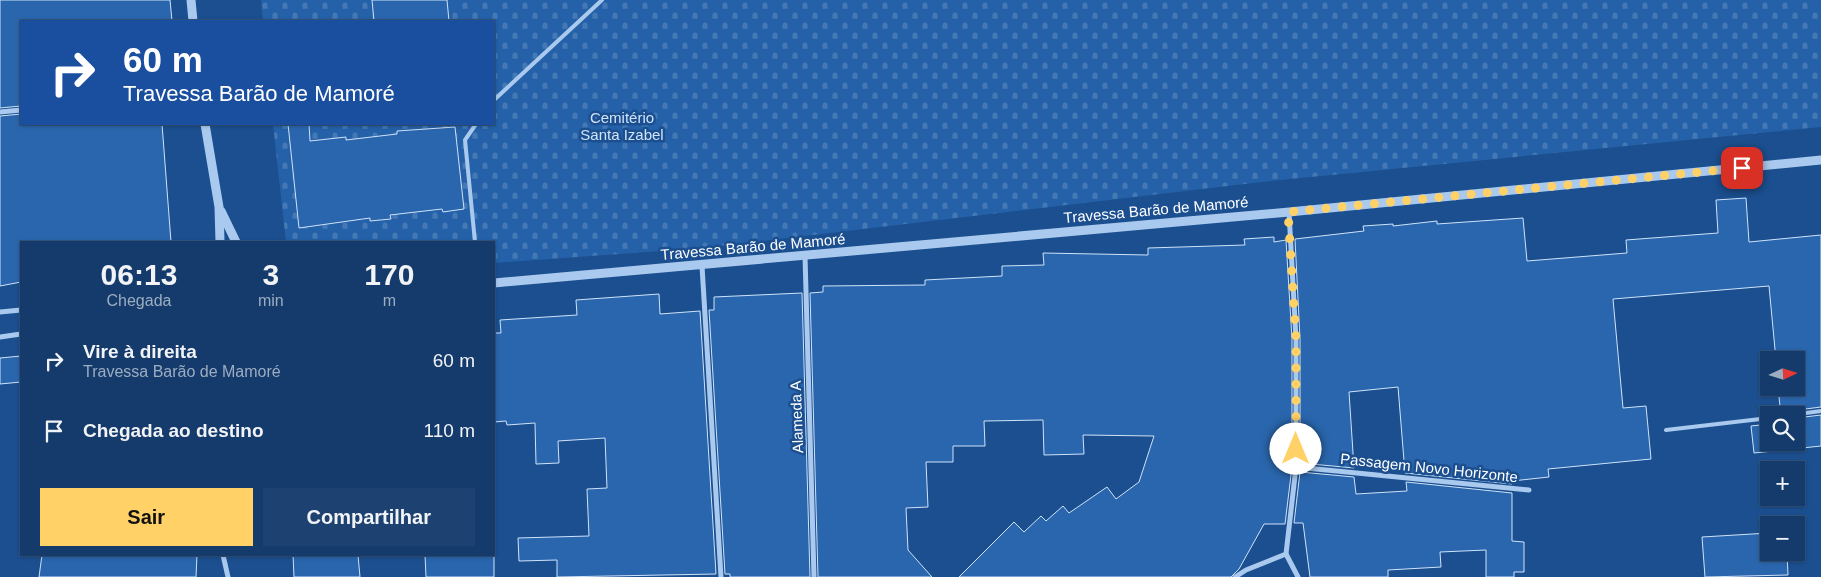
<!DOCTYPE html>
<html lang="pt">
<meta charset="utf-8">
<style>
body{margin:0;font-family:Arial,sans-serif;background:#1d4271;color:#f1f3f6;height:100vh;display:flex;flex-direction:column;font-size:19px;white-space:nowrap}
*{box-sizing:border-box;margin:0}
p{font-size:16px;color:#9dadc1}
.icon{flex:none;width:28px;height:28px;fill:none;stroke:currentColor;stroke-width:2;stroke-linecap:round;stroke-linejoin:round}
.map{position:relative;flex:1;overflow:hidden}
.side{position:absolute;left:20px;top:241px;width:475px;height:315px;display:flex;flex-direction:column;background:#143b6b;border-radius:0px;box-shadow:0 1px 4px #0004,0 0 0 1px #33557e}
.side>*{flex:none}
.hud{position:absolute;left:20px;top:20px;width:475px;height:105px;border-radius:0px;box-shadow:0 1px 4px #0004,0 0 0 1px #33557e;background:#1a4fa0;color:#fff;overflow:hidden}
.needle{width:32px;rotate:86deg}
.controls{position:absolute;left:1760px;top:351px;display:grid;gap:10px}
.controls a{display:grid;place-items:center;width:45px;height:45px;border-radius:0px;background:#143b6b;box-shadow:0 1px 4px #0004,0 0 0 1px #33557e;font-size:25px}
.pin{position:absolute;display:grid;place-items:center;width:42px;height:42px;color:#fff;margin:-21px;border-radius:10px;box-shadow:0 2px 8px #0006}
.me{position:absolute;width:55px;margin:-28px;rotate:0deg;stroke-linejoin:round;filter:drop-shadow(0 0 4px #0008)}
.turn{display:flex;align-items:center;gap:18px;height:105px;padding:0 20px;font-size:22px}
.turn .icon{width:65px;height:65px;stroke-width:2.5}
.turn b{display:block;font-size:35px;line-height:42px}
.eta{display:flex;justify-content:space-evenly;align-items:center;height:85px;text-align:center}
.eta b{font-size:30px;font-weight:800;line-height:35px}
.cta{display:flex;gap:10px;margin-top:auto;padding:10px 20px}
.cta a{flex:1;height:58px;border-radius:0px;background:#ffd166;color:#111;font-size:20px;font-weight:800;line-height:58px;text-align:center}
.cta a+a{background:#1d4271;color:#f1f3f6}
ul{padding:0;list-style:none}
li{display:flex;align-items:center;gap:15px;height:70px;padding:0 20px}
li div{flex:1}
li b{display:block;font-size:19px}
li em{font-style:normal}
.map>svg:first-child{display:block}
</style>
<div class="map">
<svg width="1821" height="577" viewBox="0 0 1821 577">
<defs>
<pattern id="cemetery-stones" width="16" height="16" patternUnits="userSpaceOnUse" patternTransform="scale(1.25)"><rect width="16" height="16" fill="#2461a8"/><path d="M2 7V4a2 2 0 0 1 4 0v3zM10 15v-3a2 2 0 0 1 4 0v3z" fill="#4579b5"/></pattern>
</defs>
<rect width="100%" height="100%" fill="#1b4f8f"/>
<polygon fill="url(#cemetery-stones)" points="261,0 1821,0 1821,127 1270,181 703,248 494,263 494,242 286,242 273,124 494,124 494,21 263,21"/>
<g fill="#2a66ad" stroke="#cfe3fa">
<polygon points="0,0 170,0 172,21 21,21 21,106 0,108"/>
<polygon points="372,0 447,0 449,21 374,21"/>
<polygon points="21,114 21,124 162,124 171,242 21,242 21,282 0,286 0,116"/>
<polygon points="288,124 309,124 310,141 346,137 346,140 397,134 397,131 455,127 464,209 443,212 442,209 390,215 391,219 370,221 370,218 299,228"/>
<polygon points="1746,198 1749,242 1821,235 1821,407 1790,411 1787,415 1781,415 1778,388 1796,388 1796,360 1776,360 1769,286 1613,299 1623,408 1646,406 1651,459 1548,469 1549,477 1512,481 1512,484 1405,473 1398,387 1349,392 1354,468 1300,463 1300,339 1295,239 1364,231 1363,226 1393,224 1393,226 1437,221 1437,224 1523,218 1527,261 1627,253 1626,240 1718,233 1716,200"/>
<polygon points="1274,237 1274,242 1286,240 1292,339 1292,467 1285,524 1264,524 1239,569 1231,577 959,577 1014,522 1024,532 1041,516 1046,521 1063,506 1069,513 1107,487 1116,499 1139,482 1154,436 1083,435 1084,454 1044,455 1043,420 984,421 985,446 953,446 953,462 926,462 928,507 906,508 908,550 932,577 818,577 810,293 823,292 823,286 925,285 925,280 1002,276 1002,266 1044,265 1043,253 1148,255 1148,248 1245,245 1244,239"/>
<polygon points="802,293 810,577 730,577 730,574 725,574 709,310 714,310 714,297"/>
<polygon points="659,294 660,314 700,311 716,574 557,577 557,560 519,561 518,538 589,536 587,489 607,488 605,438 558,441 559,463 536,464 535,423 507,425 506,421 494,422 494,333 501,333 500,320 577,315 576,300"/>
<polygon points="21,356 21,382 0,384 0,358"/>
<polygon points="1821,415 1821,446 1754,453 1751,426 1769,424 1769,442 1796,442 1796,418"/>
<polygon points="1300,472 1354,477 1356,494 1407,491 1406,482 1512,493 1512,541 1524,542 1524,572 1514,572 1514,577 1486,577 1486,550 1440,552 1441,567 1388,570 1388,577 1310,577 1303,523 1294,523"/>
<polygon points="1769,533 1769,552 1787,552 1788,575 1705,577 1702,537"/>
<polygon points="42,555 197,555 196,577 39,577"/>
<polygon points="293,555 358,555 360,577 294,577"/>
<polygon points="425,555 494,555 494,577 426,577"/>
</g>
<g fill="none" stroke-linecap="round" stroke-linejoin="round">
<g stroke="#a9c9ee" stroke-width="4">
<polyline points="494,100 602,0"/>
<polyline points="475,242 465,140 476,124"/>
<polyline points="1791,415 1821,411"/>
<polyline points="1666,430 1769,418"/>
</g>
<g stroke="#a9c9ee" stroke-width="5">
<polyline points="0,112 21,110"/>
<polyline points="1289,212 1296,339 1296,467 1286,554 1298,577"/>
<polyline points="805,256 814,577"/>
<polyline points="702,266 721,577"/>
<polyline points="0,312 21,310"/>
<polyline points="0,337 21,334"/>
<polyline points="1296,467 1529,490"/>
<polyline points="223,555 228,577"/>
<polyline points="1235,577 1246,570 1286,554"/>
</g>
<g stroke="#a9c9ee" stroke-width="9">
<polyline points="191,0 193,21"/>
<polyline points="205,124 219,207 220,242"/>
<polyline points="221,211 236,242"/>
<polyline points="494,283 1289,212 1821,160"/>
</g>
</g>
<g fill="none" stroke-linecap="round" stroke-linejoin="round">
<polyline stroke="#ffd166" stroke-width="9" stroke-dasharray="0 16.2" points="1296,449 1296,339 1288,212 1742,168"/>
</g>
<g text-anchor="middle" stroke-width="5" stroke-linejoin="round" paint-order="stroke">
<g font-size="15" fill="#cfe3fa" stroke="#1b4f8f">
<text x="622" y="123">Cemitério<tspan x="622" dy="17">Santa Izabel</tspan></text>
</g>
<g font-size="15" fill="#fff" stroke="#1b4f8f">
<text transform="translate(1156 210) rotate(-5)" y="5">Travessa Barão de Mamoré</text>
<text transform="translate(753 247) rotate(-5)" y="5">Travessa Barão de Mamoré</text>
<text transform="translate(797 417) rotate(-92)" y="5">Alameda A</text>
<text transform="translate(1429 468) rotate(6)" y="5">Passagem Novo Horizonte</text>
</g>
</g>
</svg>
<div class="controls">
<a><svg class="needle" viewBox="-14 -14 28 28"><path d="M0-13l5 13h-10z" fill="#e53935"/><path d="M0 13l5-13h-10z" fill="#9dadc1"/></svg></a>
<a><svg class="icon" aria-label="search" viewBox="0 0 24 24"><circle cx="10" cy="10" r="6"/><path d="M15 15l6 6"/></svg></a>
<a>+</a>
<a>−</a>
</div>
<div class="pin" style="left:1742px;top:168px;background:#d93025"><svg class="icon" aria-label="arrive" viewBox="0 0 24 24"><path d="M6 21V4h12l-3 4 3 4H6"/></svg></div>
<svg class="me" style="left:1296px;top:449px" viewBox="-20 -20 40 40"><circle r="19" fill="#fff"/><path d="M0-13L10 11 0 6-10 11z" fill="#ffd166"/></svg>
<div class="hud">
<div class="turn"><svg class="icon" aria-label="right" viewBox="0 0 24 24"><path d="M7 20v-9h11M14 6l5 5-5 5"/></svg><div><b>60 m</b>Travessa Barão de Mamoré</div></div>
</div>
<section class="side">
<div class="eta">
<div><b>06:13</b><p>Chegada</p></div>
<div><b>3</b><p>min</p></div>
<div><b>170</b><p>m</p></div>
</div>
<ul>
<li><svg class="icon" aria-label="right" viewBox="0 0 24 24"><path d="M7 20v-9h11M14 6l5 5-5 5"/></svg><div><b>Vire à direita</b><p>Travessa Barão de Mamoré</p></div><em>60 m</em></li>
<li><svg class="icon" aria-label="arrive" viewBox="0 0 24 24"><path d="M6 21V4h12l-3 4 3 4H6"/></svg><div><b>Chegada ao destino</b></div><em>110 m</em></li>
</ul>
<div class="cta"><a>Sair</a><a>Compartilhar</a></div>
</section>
</div>
